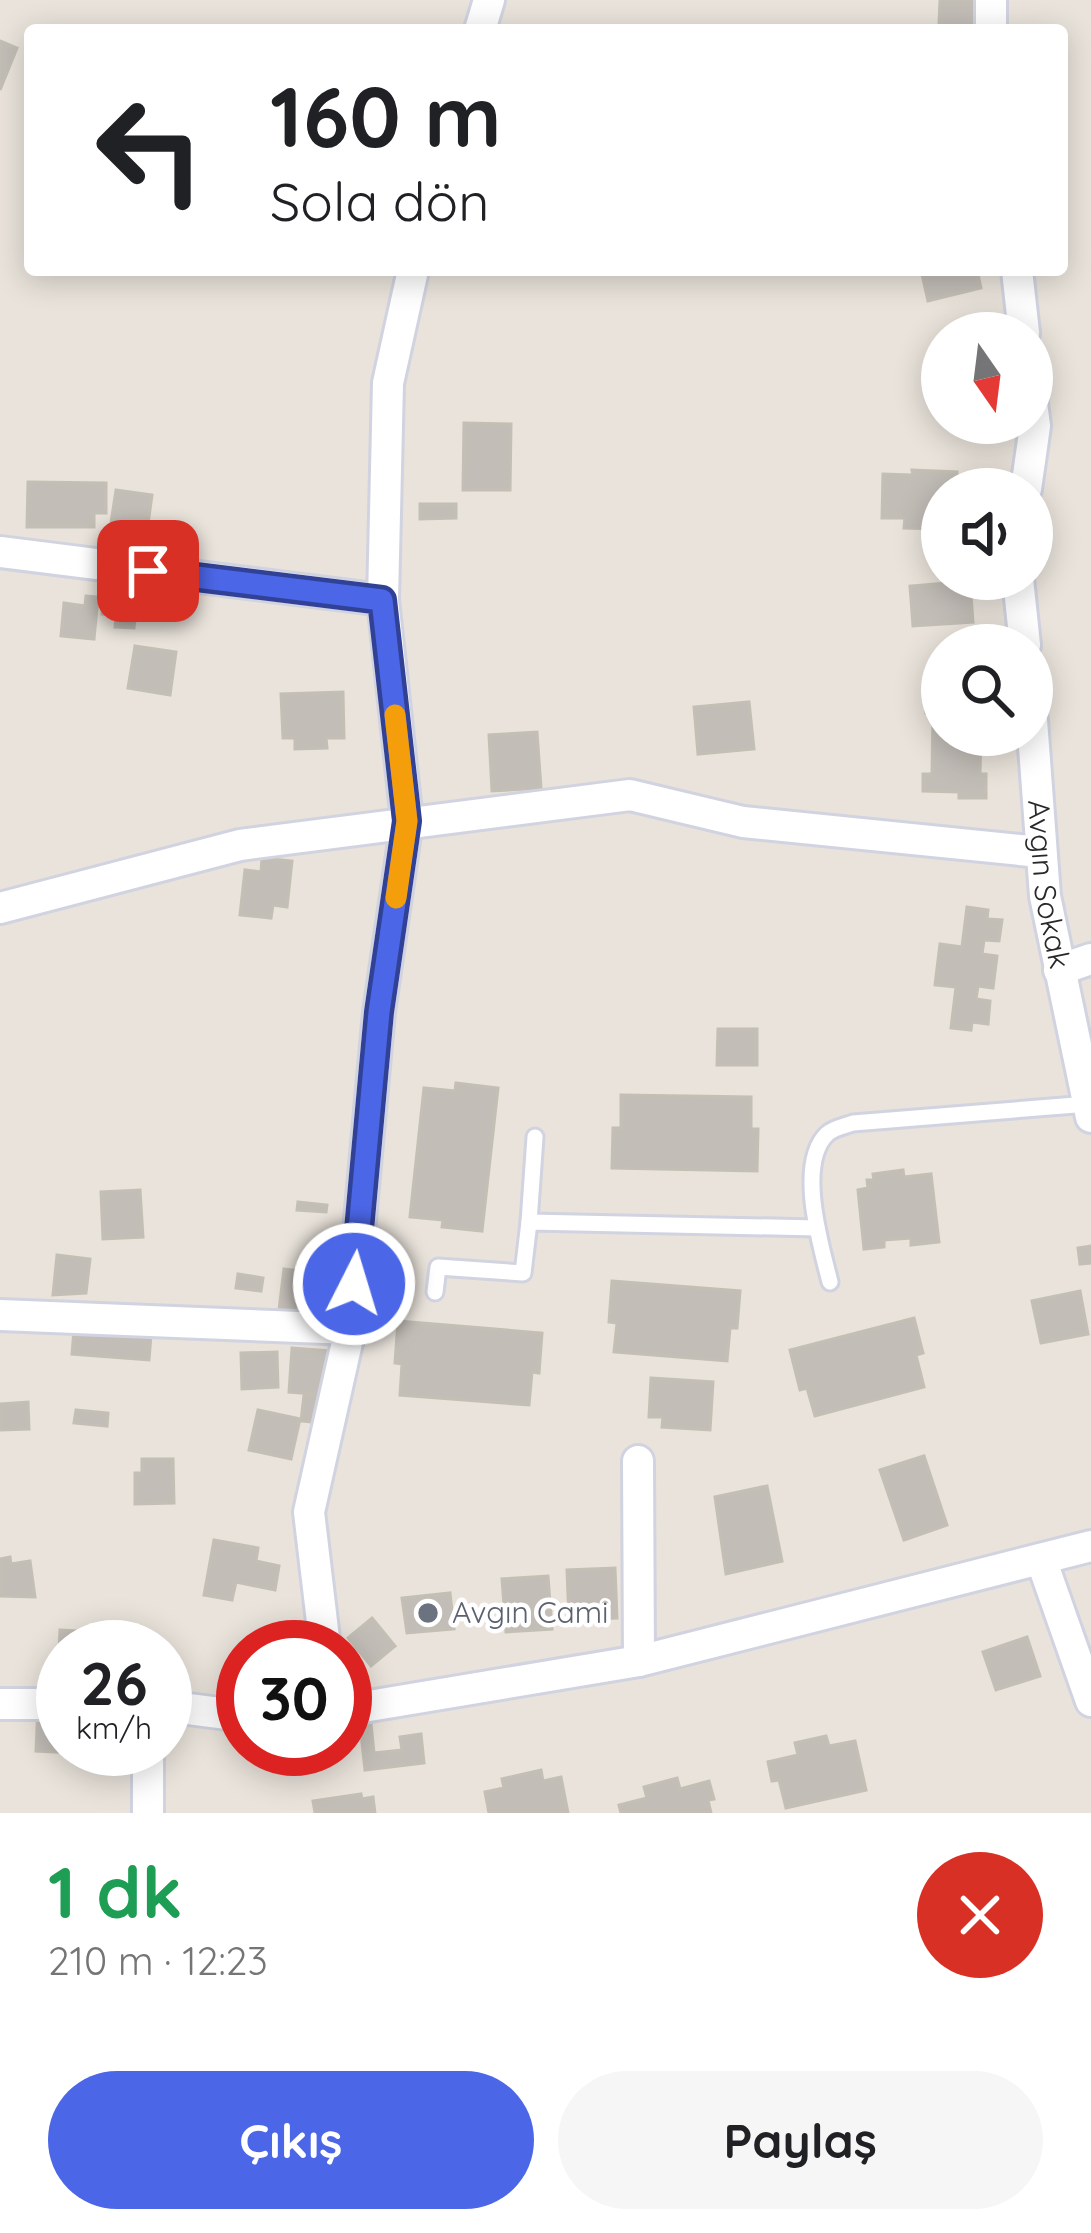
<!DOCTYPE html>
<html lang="tr">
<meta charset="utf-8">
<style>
body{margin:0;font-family:Quicksand,sans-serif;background:#f6f6f6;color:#202124;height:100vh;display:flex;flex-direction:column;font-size:45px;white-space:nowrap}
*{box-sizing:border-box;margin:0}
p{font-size:39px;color:#757577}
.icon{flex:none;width:66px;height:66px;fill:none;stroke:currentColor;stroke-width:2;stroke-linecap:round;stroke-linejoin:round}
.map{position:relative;height:1813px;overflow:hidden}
.panel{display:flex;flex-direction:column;background:#fff;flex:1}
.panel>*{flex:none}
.hud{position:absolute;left:24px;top:24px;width:1044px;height:252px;border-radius:12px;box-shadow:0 6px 30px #0003;background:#fff;color:#202124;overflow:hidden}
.needle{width:78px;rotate:166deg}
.controls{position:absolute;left:921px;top:312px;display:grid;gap:24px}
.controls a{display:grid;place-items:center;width:132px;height:132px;border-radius:50%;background:#fff;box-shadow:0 6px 30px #0003;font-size:60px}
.speed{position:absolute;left:36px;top:1620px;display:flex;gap:24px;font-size:60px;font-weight:700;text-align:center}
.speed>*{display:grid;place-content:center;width:156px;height:156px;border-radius:50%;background:#fff;box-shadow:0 6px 30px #0003;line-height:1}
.speed small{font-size:30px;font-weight:400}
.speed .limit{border:18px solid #d22;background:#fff;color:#111}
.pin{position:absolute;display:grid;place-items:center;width:102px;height:102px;color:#fff;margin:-51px;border-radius:24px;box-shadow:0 6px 18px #0006}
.me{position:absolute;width:132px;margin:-66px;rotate:5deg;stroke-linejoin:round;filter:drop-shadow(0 0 9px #0008)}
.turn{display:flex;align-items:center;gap:42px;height:252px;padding:0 48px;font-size:54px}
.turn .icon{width:156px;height:156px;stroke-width:2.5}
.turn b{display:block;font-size:84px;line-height:102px}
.round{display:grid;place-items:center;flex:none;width:126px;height:126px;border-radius:63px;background:#f6f6f6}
.overview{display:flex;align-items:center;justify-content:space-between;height:204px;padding:0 48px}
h1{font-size:72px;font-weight:700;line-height:90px;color:#1e9e55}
.primary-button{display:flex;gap:24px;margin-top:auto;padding:24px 48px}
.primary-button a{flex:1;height:138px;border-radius:72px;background:#4b66e7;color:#fff;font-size:48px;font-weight:700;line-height:138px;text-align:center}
.primary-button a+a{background:#f6f6f6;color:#202124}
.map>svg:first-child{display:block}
</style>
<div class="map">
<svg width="1091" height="1813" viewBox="0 0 1091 1813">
<rect width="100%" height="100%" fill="#e9e3db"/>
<g fill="#c2bdb7" stroke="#c4bfb5" stroke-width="3">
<polygon points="940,0 986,0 985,27 939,24"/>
<polygon points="0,41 17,48 0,90"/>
<polygon points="921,270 985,270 986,273 978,274 981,288 928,301"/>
<polygon points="464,423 511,424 510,490 463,490"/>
<polygon points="912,470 957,472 957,489 942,489 942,529 904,528 905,518 882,518 883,474 913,475"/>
<polygon points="28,482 106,483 106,513 94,513 94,527 27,527"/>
<polygon points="116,490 152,495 144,553 121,550 123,538 109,536"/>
<polygon points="420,504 456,504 456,518 420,519"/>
<polygon points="970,581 973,622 913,626 910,586"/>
<polygon points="104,593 138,596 134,628 115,627 116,616 102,614"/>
<polygon points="86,596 98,597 94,639 61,636 64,603 85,606"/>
<polygon points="135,646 176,652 170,695 128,688"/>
<polygon points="343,692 344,738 326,738 327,748 295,749 295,738 283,738 281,694"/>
<polygon points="926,697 942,698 942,735 981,735 980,774 986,774 986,798 959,798 959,792 923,791 923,774 932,774 933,713 926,713"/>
<polygon points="749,702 754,749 698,754 694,707"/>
<polygon points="537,732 541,788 492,791 489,735"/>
<polygon points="262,858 292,861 287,907 273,905 271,918 240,915 245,870 261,872"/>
<polygon points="967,907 988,910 987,919 1002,920 999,941 984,940 982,954 997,956 993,988 978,986 976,999 990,1001 988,1024 972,1022 971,1030 951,1028 956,987 935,985 940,944 962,947"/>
<polygon points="718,1029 757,1029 757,1065 717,1065"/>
<polygon points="456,1083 498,1088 482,1231 442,1227 443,1220 410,1217 424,1088 455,1091"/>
<polygon points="621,1095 751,1097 751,1129 758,1129 757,1171 612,1168 613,1128 621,1128"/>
<polygon points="903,1170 904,1177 931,1174 939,1242 911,1245 911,1238 884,1240 884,1247 864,1249 858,1190 868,1188 867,1180 874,1180 873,1174"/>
<polygon points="140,1190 143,1237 103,1239 101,1192"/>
<polygon points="298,1202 327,1205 326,1212 297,1210"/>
<polygon points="1091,1246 1091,1263 1080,1264 1078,1248"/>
<polygon points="57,1255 90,1259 86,1293 53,1295"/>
<polygon points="284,1269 301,1271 296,1311 279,1310"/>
<polygon points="238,1274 263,1278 261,1291 236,1288"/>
<polygon points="612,1281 740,1291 737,1328 730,1328 727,1361 614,1352 617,1323 609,1322"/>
<polygon points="1080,1291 1088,1334 1041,1343 1032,1301"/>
<polygon points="75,1318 152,1323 149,1360 72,1354"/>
<polygon points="914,1318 923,1353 916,1355 924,1387 815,1416 807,1388 800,1390 790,1350"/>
<polygon points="398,1321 542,1333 539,1373 532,1372 529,1405 400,1395 402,1364 395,1363"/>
<polygon points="292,1348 330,1351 326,1395 289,1392"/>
<polygon points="277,1352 278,1387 242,1389 241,1353"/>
<polygon points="651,1378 713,1382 710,1430 662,1427 663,1417 649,1417"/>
<polygon points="304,1395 325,1397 323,1423 301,1421"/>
<polygon points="28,1402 29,1429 0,1430 0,1404"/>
<polygon points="76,1410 108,1413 107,1426 74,1423"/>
<polygon points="258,1410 300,1419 291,1459 249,1450"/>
<polygon points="924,1456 947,1525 904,1540 880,1470"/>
<polygon points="142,1459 173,1459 174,1503 135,1504 135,1473 142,1473"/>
<polygon points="767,1486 782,1561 726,1574 715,1497"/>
<polygon points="214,1540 258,1548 256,1561 279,1566 275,1590 236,1582 232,1600 204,1595"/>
<polygon points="10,1557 11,1564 30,1561 35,1597 0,1596 0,1559"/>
<polygon points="615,1568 617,1618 569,1620 567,1570"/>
<polygon points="548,1576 552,1629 506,1632 502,1579"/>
<polygon points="450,1593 454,1629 407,1633 402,1598"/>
<polygon points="372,1618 395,1646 371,1666 348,1638"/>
<polygon points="60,1630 76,1631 76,1643 89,1643 89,1647 63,1647 63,1674 58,1673"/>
<polygon points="1027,1637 1040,1676 996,1690 983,1652"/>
<polygon points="38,1705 63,1707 63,1749 74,1749 74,1753 36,1751"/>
<polygon points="370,1714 374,1753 402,1750 400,1737 421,1734 424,1763 365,1770 359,1715"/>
<polygon points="826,1736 829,1746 855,1741 866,1790 786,1808 779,1780 772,1781 768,1762 798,1755 795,1743"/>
<rect x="84" y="1749" width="48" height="19"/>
<polygon points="541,1770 543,1781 561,1777 568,1813 489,1813 485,1792 504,1788 502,1779"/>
<polygon points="677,1778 680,1789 709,1781 714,1799 708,1800 711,1813 621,1813 619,1805 647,1798 644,1787"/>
<polygon points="361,1794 362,1799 373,1797 375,1813 315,1813 313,1801"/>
</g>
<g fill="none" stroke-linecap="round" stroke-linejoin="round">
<defs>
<g id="lane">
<polyline points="529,1222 535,1137"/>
<path d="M830 1282C821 1246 796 1164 827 1134 833 1128 845 1126 853 1123L1088 1104"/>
<polyline points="435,1292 438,1267 523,1273 529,1222 817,1228"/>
</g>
<g id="street">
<polyline points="991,0 991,30"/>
<polyline points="480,30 489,0"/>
<polyline points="1017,270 1024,333"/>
<polyline points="1026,489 1035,426 1032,403"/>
<polyline points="0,552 383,600"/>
<polyline points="1018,579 1025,645"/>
<path id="s1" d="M1032 720 1045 896 1091 1117"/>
<polyline points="0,908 240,845 630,795 743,822 1040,852"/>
<polyline points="1059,970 1091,959"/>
<polyline points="0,1315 350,1329"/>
<polyline points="638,1461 639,1661"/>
<polyline points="1041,1559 1091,1701"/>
<polyline points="325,1647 309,1512 350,1329 379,1012 407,821 383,600 388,383 413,270"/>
<polyline points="0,1704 63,1704"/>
<polyline points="165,1706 243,1716"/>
<polyline points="345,1710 639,1661 1091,1546"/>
<polyline points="148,1813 148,1749"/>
</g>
</defs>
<use href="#lane" stroke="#d1d3e0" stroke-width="21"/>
<use href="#street" stroke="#d1d3e0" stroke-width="36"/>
<use href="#lane" stroke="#fff" stroke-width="15"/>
<use href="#street" stroke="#fff" stroke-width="30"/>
</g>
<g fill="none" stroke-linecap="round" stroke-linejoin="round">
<defs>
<polyline id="route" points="148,571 382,600 407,821 379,1012 354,1284"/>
</defs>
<use href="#route" stroke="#314296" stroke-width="30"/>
<use href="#route" stroke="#4b66e7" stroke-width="21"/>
<polyline stroke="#f59e0b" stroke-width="21" points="395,715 407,821 396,898"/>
</g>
<circle fill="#6b7280" stroke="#fff" stroke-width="4.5" cx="428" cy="1613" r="12"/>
<g text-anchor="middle" stroke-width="9" stroke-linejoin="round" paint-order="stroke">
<g font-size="30" fill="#282828" stroke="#fff">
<text dy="10" stroke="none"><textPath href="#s1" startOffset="165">Avgın Sokak</textPath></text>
</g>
<g font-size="30" fill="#5b616d" stroke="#fff" text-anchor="start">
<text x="452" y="1623">Avgın Cami</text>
</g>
</g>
</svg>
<div class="controls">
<a><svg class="needle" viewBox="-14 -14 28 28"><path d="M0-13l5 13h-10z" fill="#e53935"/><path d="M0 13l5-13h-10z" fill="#757577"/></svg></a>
<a><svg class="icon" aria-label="sound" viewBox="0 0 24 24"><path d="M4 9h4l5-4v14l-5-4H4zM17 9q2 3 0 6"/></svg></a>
<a><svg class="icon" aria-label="search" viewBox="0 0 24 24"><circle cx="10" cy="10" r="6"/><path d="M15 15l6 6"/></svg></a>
</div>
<div class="speed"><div>26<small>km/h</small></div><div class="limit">30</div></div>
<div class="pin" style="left:148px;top:571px;background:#d93025"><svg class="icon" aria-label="arrive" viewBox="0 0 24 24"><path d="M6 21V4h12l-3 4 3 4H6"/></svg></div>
<svg class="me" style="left:354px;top:1284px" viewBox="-20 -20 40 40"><circle r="17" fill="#4b66e7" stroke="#fff" stroke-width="3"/><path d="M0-11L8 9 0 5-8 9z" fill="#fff"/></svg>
<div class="hud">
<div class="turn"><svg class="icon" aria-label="left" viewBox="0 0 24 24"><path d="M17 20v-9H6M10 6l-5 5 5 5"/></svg><div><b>160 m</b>Sola dön</div></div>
</div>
</div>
<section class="panel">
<div class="overview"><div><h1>1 dk</h1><p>210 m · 12:23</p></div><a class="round" style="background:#d93025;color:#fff"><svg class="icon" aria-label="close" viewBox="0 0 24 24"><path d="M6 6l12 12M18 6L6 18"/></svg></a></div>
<div class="primary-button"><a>Çıkış</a><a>Paylaş</a></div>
</section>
